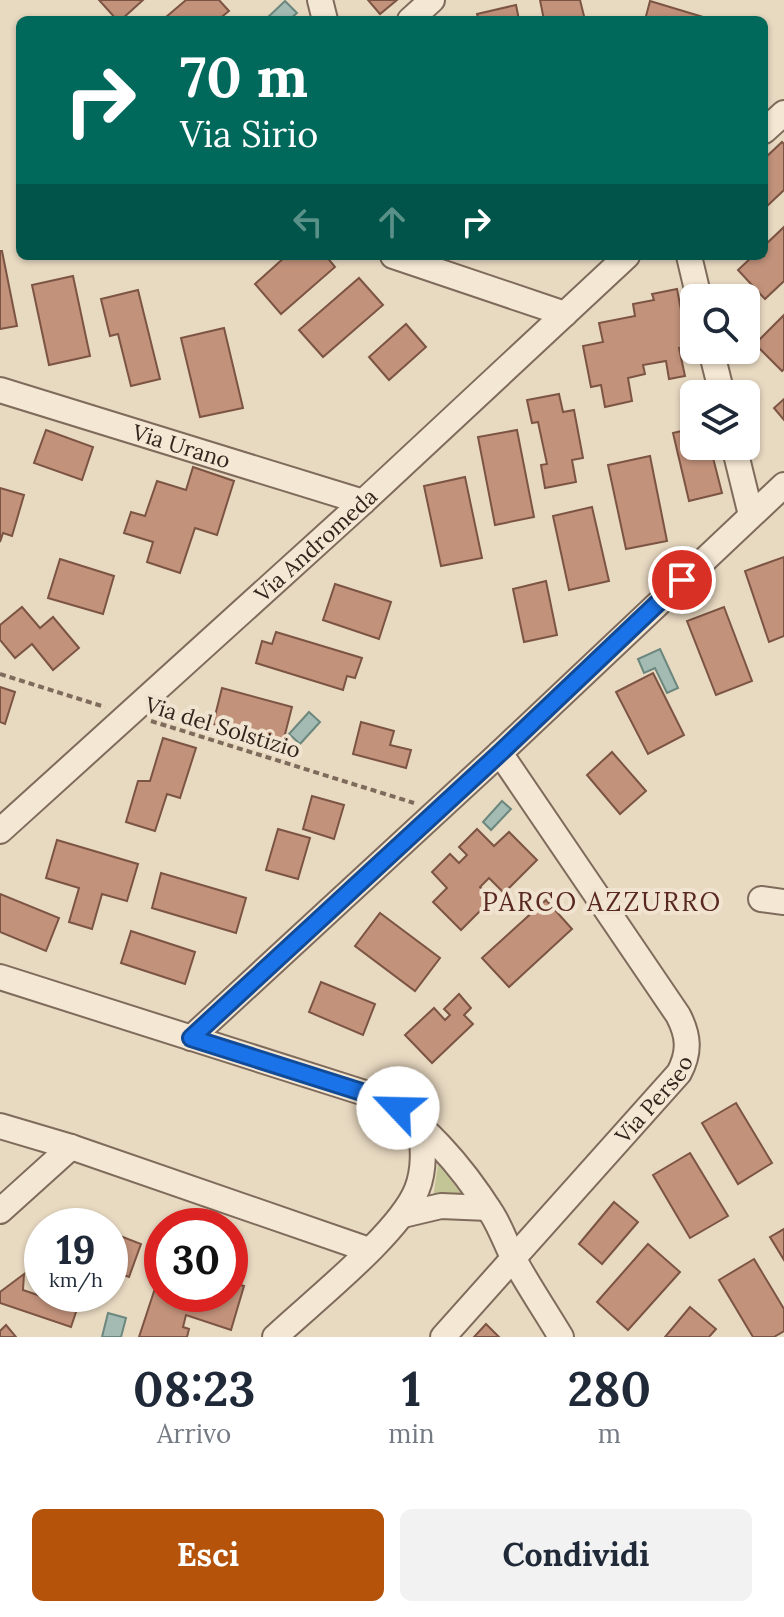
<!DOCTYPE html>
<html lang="it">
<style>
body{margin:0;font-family:Lora,serif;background:#f2f2f3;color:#1f2937;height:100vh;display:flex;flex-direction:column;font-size:30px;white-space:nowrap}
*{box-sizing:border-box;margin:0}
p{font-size:26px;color:#747a83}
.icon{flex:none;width:44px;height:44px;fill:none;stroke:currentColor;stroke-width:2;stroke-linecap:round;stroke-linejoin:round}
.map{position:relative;height:1337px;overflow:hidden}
.panel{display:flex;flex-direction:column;background:#fff;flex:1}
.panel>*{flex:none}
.guide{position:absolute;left:16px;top:16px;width:752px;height:244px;border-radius:12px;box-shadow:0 2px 6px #0004;background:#00695c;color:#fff;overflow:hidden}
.buttons{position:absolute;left:680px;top:284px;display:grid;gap:16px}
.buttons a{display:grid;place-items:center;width:80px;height:80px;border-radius:12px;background:#fff;box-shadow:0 2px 6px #0004;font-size:40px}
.speed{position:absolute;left:24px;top:1208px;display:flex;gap:16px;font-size:40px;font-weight:700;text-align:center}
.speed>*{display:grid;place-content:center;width:104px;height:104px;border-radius:50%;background:#fff;box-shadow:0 2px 6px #0004;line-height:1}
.speed small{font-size:20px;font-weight:400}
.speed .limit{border:12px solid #d22;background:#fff;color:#111}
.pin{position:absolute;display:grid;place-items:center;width:68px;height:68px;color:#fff;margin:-34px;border:4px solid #fff;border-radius:50%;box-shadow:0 2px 8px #0007}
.me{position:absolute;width:88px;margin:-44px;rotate:294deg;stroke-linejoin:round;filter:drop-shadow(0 0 6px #0008)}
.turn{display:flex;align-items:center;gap:28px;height:168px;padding:0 32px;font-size:36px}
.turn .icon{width:104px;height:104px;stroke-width:2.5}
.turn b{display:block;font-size:56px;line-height:68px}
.lanes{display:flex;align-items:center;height:76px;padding:0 32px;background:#0003;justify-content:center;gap:40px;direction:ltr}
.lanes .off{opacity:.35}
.eta{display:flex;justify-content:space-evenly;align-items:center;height:136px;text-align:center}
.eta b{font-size:48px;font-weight:700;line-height:56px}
.action{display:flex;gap:16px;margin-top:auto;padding:16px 32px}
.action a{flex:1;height:92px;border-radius:12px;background:#b45309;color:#fff;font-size:32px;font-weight:700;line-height:92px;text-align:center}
.action a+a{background:#f2f2f3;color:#1f2937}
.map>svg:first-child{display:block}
</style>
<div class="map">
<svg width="784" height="1337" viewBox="0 0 784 1337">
<rect width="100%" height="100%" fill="#e8d9c1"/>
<polygon fill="#c4c596" points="438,1164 461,1193 433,1198"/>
<g fill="#a3bbb2" stroke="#6c877e" stroke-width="2">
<polygon points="285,1 297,13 289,20 265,20"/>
<polygon points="660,649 678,688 667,693 655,668 644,673 638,659"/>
<polygon points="309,712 320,722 300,744 289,734"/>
<polygon points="502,801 511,809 491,830 483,822"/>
<polygon points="108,1313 126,1318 121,1337 102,1337"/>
</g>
<g fill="#c2927b" stroke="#7c5443" stroke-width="2">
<polygon points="99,0 143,0 121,20 117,20"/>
<polygon points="186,0 219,0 229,11 218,20 169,20 166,17"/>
<polygon points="368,0 397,0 380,14"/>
<polygon points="540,0 580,0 585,20 544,20"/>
<polygon points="650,1 713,20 645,20"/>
<polygon points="516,5 519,20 479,20 477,14"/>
<polygon points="782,142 784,144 784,190 764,209 764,159"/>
<polygon points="784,227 784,281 765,299 738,270 753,256 764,256 764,246"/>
<polygon points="0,251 2,251 17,326 0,329"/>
<polygon points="286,256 326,256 335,267 281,314 255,284"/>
<polygon points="73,276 90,356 49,365 32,285"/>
<polygon points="359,278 383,305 323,357 299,330"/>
<polygon points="677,289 688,346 679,348 685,376 669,379 666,361 643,365 645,374 628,378 632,401 605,407 601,385 591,387 583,346 603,342 599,323 635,316 633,304 654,300 652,294"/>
<polygon points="138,290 160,379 131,386 118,334 110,336 101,299"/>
<polygon points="784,315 784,369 782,371 755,344"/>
<polygon points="406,324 426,347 389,380 369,357"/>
<polygon points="224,328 243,408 200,417 181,338"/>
<polygon points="559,394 563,412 574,410 583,458 572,460 576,482 545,488 541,465 547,464 538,422 532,423 527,400"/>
<polygon points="784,399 784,420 774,408"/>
<polygon points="694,428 694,446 710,446 722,493 689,501 673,433"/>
<polygon points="46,430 93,447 82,480 34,463"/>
<polygon points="517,430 534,517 495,525 478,437"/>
<polygon points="650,456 667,541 626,549 608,465"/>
<polygon points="193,467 234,481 217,535 195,528 180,573 147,562 153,542 124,533 131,512 145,516 157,481 186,490"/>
<polygon points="465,477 482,558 441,566 424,486"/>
<polygon points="0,488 24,495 12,536 3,533 0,542"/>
<polygon points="592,507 609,581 569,590 553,516"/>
<polygon points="784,557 784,636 769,642 745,571"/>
<polygon points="60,559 114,576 103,614 48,598"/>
<polygon points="546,581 557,635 524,642 513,589"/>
<polygon points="335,584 391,602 379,639 323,620"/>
<polygon points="22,607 40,628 53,617 79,648 53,670 32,644 15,658 0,640 0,625"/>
<polygon points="724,607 752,681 716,695 687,621"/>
<polygon points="276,632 362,658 355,678 347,676 343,690 256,663 262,641 272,644"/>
<polygon points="653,673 684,735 648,754 616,692"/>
<polygon points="0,687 15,692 5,724 0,722"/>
<polygon points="222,688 292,707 283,742 213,724"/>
<polygon points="361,722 394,731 390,745 411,750 406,768 353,754"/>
<polygon points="163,738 196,748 180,798 167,794 155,831 126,822 138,781 150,781"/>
<polygon points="612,752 646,791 620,814 587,775"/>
<polygon points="312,796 344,805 334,839 303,829"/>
<polygon points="278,829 310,838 298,879 266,870"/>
<polygon points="477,829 494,846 509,832 537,860 504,893 489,878 480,887 492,899 461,930 433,902 447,888 432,872 450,854 459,863 467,855 459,847"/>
<polygon points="57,840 138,864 127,901 102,894 92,929 69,922 79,888 46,878"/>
<polygon points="161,873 246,898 236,933 152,908"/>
<polygon points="0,894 59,918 46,951 0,932"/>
<polygon points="546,900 572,929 509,987 482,958"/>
<polygon points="380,913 440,958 415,991 355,946"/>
<polygon points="131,931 195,952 185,984 121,963"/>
<polygon points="321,982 375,1004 363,1035 309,1012"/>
<polygon points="459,994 471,1008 464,1015 473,1024 432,1063 405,1035 434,1008 445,1020 450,1015 444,1009"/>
<polygon points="736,1103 772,1163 738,1184 702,1123"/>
<polygon points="690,1153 728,1216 690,1238 653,1175"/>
<polygon points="614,1202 638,1222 602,1264 579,1244"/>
<polygon points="61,1215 92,1226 57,1226"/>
<polygon points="784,1229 784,1260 770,1237"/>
<polygon points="110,1232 141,1244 129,1277 110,1270"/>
<polygon points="648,1244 680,1272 628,1330 597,1302"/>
<polygon points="754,1259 784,1309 784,1331 774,1337 753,1337 719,1280"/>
<polygon points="162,1267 162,1294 230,1294 230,1282 244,1286 231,1330 186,1315 183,1327 189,1329 187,1337 139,1337"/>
<polygon points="24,1274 23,1290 58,1302 61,1294 82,1294 71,1327 0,1303 0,1292"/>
<polygon points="690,1307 716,1329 709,1337 665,1337"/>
<polygon points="486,1324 499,1337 474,1337"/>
<polygon points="6,1325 16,1337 0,1337 0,1331"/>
</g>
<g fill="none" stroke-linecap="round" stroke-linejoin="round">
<defs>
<g id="street">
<polyline points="320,0 325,20"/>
<polyline points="410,20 432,0"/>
<polyline points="764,131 784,113"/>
<polyline points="393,256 565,314"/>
<polyline points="689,256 699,298"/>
<polyline points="711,350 722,394"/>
<path id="s1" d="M0 390 363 502"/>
<polyline points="734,446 751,515"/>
<path id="s2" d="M0 831 363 502 627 256"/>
<polyline points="761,899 784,902"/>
<path d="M0 977 371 1095C419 1113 465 1171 492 1214 502 1230 507 1247 516 1263 530 1288 546 1312 561 1337"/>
<polyline points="191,1038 500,753 784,485"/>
<polyline points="0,1126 71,1147 369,1250"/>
<polyline points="0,1211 71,1147"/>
<polyline points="403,1215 441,1206 488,1208"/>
<path d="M275 1337C312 1302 400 1233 417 1189 425 1169 423 1148 421 1127"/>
<path id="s3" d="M443 1337 679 1073C690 1052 689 1036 678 1015L500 753"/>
</g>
</defs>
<use href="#street" stroke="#7f6b5b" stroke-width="28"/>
<g stroke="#7f6b5b" stroke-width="4" stroke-dasharray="6 4" stroke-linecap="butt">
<polyline points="0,674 105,707"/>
<polyline points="151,721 414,803"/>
</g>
<use href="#street" stroke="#f4e7d3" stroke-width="24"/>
</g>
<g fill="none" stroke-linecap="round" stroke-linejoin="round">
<defs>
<polyline id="route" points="398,1108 371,1095 191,1038 500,753 682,580"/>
</defs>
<use href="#route" stroke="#114b97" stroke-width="20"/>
<use href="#route" stroke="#1a73e8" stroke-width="14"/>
</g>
<g text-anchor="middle" stroke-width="8" stroke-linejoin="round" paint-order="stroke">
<g font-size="22" fill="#31251d" stroke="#f0e4d0">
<text dy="8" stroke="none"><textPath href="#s1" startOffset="190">Via Urano</textPath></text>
<text dy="8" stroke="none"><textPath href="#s2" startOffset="426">Via Andromeda</textPath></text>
<text transform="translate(223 727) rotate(17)" y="8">Via del Solstizio</text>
<text dy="8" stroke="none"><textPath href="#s3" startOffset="318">Via Perseo</textPath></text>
</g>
<g font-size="26" letter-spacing="2" fill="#592821" stroke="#f0e4d0">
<text x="602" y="911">PARCO AZZURRO</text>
</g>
</g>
</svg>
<div class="buttons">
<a><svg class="icon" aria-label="search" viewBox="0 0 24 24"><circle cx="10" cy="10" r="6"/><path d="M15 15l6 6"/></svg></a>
<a><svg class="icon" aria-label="layers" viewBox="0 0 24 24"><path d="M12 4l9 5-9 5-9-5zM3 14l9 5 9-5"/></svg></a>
</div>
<div class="speed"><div>19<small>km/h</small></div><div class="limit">30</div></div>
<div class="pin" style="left:682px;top:580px;background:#d93025"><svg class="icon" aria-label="arrive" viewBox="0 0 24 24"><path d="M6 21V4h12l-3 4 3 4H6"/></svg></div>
<svg class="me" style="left:398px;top:1108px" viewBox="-20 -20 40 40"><circle r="19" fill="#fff"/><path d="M0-13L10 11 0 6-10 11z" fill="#1a73e8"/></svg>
<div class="guide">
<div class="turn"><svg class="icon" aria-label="right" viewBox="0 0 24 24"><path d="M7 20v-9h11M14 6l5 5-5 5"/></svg><div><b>70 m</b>Via Sirio</div></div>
<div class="lanes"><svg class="icon off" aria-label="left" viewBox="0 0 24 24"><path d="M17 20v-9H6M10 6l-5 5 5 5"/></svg><svg class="icon off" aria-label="ahead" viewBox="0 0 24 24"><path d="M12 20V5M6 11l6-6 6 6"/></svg><svg class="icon" aria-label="right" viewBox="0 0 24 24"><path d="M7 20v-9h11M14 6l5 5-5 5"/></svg></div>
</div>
</div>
<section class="panel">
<div class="eta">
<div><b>08:23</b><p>Arrivo</p></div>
<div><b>1</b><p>min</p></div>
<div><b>280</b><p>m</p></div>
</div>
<div class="action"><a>Esci</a><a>Condividi</a></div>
</section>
